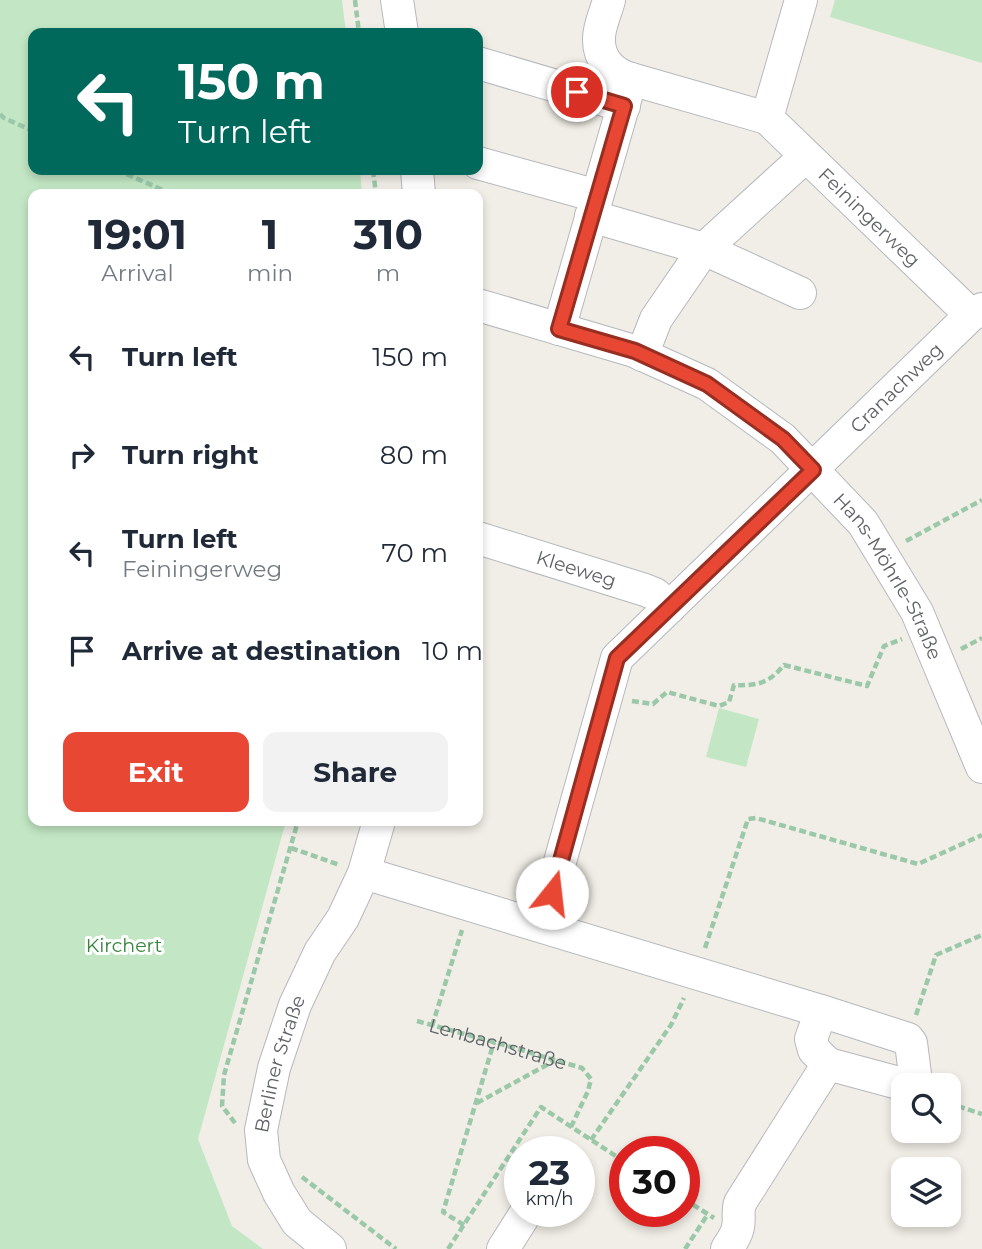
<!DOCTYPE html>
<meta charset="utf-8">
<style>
body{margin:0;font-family:Montserrat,sans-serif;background:#f2f2f3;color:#1f2937;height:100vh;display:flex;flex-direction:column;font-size:26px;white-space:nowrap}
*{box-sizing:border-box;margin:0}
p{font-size:23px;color:#747a83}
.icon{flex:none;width:38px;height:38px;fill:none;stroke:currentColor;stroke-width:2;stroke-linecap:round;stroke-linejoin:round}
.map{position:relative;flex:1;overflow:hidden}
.side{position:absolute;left:28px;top:189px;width:455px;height:637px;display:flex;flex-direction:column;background:#fff;border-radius:14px;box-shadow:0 4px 10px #0003}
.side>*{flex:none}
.banner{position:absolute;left:28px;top:28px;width:455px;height:147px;border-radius:14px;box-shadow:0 4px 10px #0003;background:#00695c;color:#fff;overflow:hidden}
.tools{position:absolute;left:891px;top:1073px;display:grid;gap:14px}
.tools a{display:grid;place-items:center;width:70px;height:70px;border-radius:14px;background:#fff;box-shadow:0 4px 10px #0003;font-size:35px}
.speed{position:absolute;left:504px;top:1136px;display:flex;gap:14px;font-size:35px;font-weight:700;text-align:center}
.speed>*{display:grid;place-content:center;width:91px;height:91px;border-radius:50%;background:#fff;box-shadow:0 4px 10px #0003;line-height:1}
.speed small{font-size:18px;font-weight:400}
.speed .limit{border:10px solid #d22;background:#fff;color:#111}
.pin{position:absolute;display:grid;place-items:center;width:60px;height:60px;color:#fff;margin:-30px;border:4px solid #fff;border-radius:50%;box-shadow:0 2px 7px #0007}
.me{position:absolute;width:77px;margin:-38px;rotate:16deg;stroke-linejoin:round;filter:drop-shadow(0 0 5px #0008)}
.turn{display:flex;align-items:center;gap:24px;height:147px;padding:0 35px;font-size:32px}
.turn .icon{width:91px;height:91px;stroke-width:2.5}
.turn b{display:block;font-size:49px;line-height:60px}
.eta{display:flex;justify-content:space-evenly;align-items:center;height:119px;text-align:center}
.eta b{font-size:42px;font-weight:700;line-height:49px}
.primary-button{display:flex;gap:14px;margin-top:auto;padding:14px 35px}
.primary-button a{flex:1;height:80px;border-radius:14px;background:#e84734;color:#fff;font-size:28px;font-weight:700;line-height:80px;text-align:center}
.primary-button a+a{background:#f2f2f3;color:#1f2937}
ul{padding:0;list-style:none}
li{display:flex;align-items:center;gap:21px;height:98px;padding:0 35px}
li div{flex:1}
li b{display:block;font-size:26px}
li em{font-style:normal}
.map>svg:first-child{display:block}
</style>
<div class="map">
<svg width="982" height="1249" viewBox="0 0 982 1249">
<rect width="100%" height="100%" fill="#f0eee6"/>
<g fill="#c3e7c4">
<polygon points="0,0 342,0 346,33 33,33 33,170 360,170 362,194 33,194 33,821 286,821 198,1139 232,1226 263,1249 0,1249"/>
<polygon points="835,0 982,0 982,63 830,17"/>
<polygon points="719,708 759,719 746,767 706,757"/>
</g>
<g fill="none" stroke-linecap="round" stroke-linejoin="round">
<defs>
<g id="minor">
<polyline points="397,0 402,33"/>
<path id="s2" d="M609 0C606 12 599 26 599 38 598 60 613 74 631 79L767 118 971 315"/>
<polyline points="478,63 624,106"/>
<polyline points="767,118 801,0"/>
<polyline points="478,163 597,196"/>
<polyline points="417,170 419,194"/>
<polyline points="591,216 704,249 800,293"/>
<path id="s3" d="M478 305 634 351 707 384 783 439 863 523 917 612 982 767"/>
<polyline points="559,329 631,79"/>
<polyline points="642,355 656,319 704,249 806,156"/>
<path id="s4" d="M478 538 645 590 655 594 670 607"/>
<polyline points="364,873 821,1011"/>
<path id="s5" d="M542 926 617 658 971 315 982 309"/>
<polyline points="906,1085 828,1064 814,1050 811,1039 821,1011 908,1039 911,1043 916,1082 914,1085"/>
<path id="s6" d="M330 1249 297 1222 279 1193 264 1160 261 1130 274 1068 295 1005 320 952 343 918 364 873 379 821"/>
<polyline points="503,1249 527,1211"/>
<path d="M727 1249C731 1242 737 1235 738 1227 740 1219 737 1212 740 1203L828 1064"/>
</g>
</defs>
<use href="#minor" stroke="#b6b8bd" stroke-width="34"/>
<g stroke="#9cc8aa" stroke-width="4.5" stroke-dasharray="7 3.5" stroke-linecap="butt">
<polyline points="355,0 359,33"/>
<polyline points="0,114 4,118 33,131"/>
<polyline points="117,170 172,194"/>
<polyline points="373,170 376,194"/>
<polyline points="906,541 982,500"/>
<polyline points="961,649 982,638"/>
<path d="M632 701 653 704 667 692 719 706 729 702 734 685C758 686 769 683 784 665L867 686 884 646 902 639"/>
<polyline points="291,848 340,865"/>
<polyline points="705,948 748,819 756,818 918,864 982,835"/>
<polyline points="916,1015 936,955 982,935"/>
<path id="s1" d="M417 1021 494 1042 582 1068 591 1079 588 1091 571 1127"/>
<polyline points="432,1026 462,930"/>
<polyline points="477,1103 554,1061"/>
<polyline points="948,1103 982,1114"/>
<polyline points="235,1123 222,1106 224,1075 298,821"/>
<polyline points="591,1140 671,1025 684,998"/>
<polyline points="302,1177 396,1249"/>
<polyline points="684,1199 714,1218"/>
<polyline points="464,1225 443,1212 494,1042"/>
<polyline points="448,1249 541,1107 625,1162"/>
<polyline points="685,1249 708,1214"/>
</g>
<use href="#minor" stroke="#fff" stroke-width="32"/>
</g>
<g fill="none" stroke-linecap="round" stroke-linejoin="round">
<defs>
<polyline id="route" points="552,893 617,658 813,470 783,439 707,384 635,351 559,329 624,106 577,92"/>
</defs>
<use href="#route" stroke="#972e22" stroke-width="18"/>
<use href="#route" stroke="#e84734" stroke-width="12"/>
</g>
<g text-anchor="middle" stroke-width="6" stroke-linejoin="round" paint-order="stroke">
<g font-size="19" fill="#5e6166" stroke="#fff">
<text dy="7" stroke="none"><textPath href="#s2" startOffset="380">Feiningerweg</textPath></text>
<text dy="7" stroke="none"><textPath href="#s5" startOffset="667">Cranachweg</textPath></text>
<text dy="7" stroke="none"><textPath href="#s4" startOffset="103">Kleeweg</textPath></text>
<text dy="7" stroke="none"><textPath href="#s3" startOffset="511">Hans-Möhrle-Straße</textPath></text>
<text dy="7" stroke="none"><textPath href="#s1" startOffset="84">Lenbachstraße</textPath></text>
<text dy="7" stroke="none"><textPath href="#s6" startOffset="212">Berliner Straße</textPath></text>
</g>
<g font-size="19" fill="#36853c" stroke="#fff">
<text x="124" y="952">Kirchert</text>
</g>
</g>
</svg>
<div class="tools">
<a><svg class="icon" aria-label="search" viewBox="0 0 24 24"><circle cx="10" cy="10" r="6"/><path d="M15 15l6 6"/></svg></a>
<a><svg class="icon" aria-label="layers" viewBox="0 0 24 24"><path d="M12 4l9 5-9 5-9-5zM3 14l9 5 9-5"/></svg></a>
</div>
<div class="speed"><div>23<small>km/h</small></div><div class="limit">30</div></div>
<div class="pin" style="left:577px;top:92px;background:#d93025"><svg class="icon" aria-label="arrive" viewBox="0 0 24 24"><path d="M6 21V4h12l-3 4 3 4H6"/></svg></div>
<svg class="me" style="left:552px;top:893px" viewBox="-20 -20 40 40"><circle r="19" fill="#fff"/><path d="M0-13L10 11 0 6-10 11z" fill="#e84734"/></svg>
<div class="banner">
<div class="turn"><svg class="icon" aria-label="left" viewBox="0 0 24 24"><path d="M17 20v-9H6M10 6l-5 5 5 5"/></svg><div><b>150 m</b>Turn left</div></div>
</div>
<section class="side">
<div class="eta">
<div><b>19:01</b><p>Arrival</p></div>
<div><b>1</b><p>min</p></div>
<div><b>310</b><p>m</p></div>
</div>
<ul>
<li><svg class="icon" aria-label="left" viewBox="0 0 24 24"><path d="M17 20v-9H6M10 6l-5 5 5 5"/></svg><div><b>Turn left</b></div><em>150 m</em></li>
<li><svg class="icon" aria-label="right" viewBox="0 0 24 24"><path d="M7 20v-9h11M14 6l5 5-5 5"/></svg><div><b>Turn right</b></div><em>80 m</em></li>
<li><svg class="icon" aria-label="left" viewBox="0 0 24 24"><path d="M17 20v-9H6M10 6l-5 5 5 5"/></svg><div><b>Turn left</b><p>Feiningerweg</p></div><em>70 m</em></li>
<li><svg class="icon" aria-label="arrive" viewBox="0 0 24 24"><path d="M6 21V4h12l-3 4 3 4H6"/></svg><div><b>Arrive at destination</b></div><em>10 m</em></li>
</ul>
<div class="primary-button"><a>Exit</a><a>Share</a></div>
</section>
</div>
